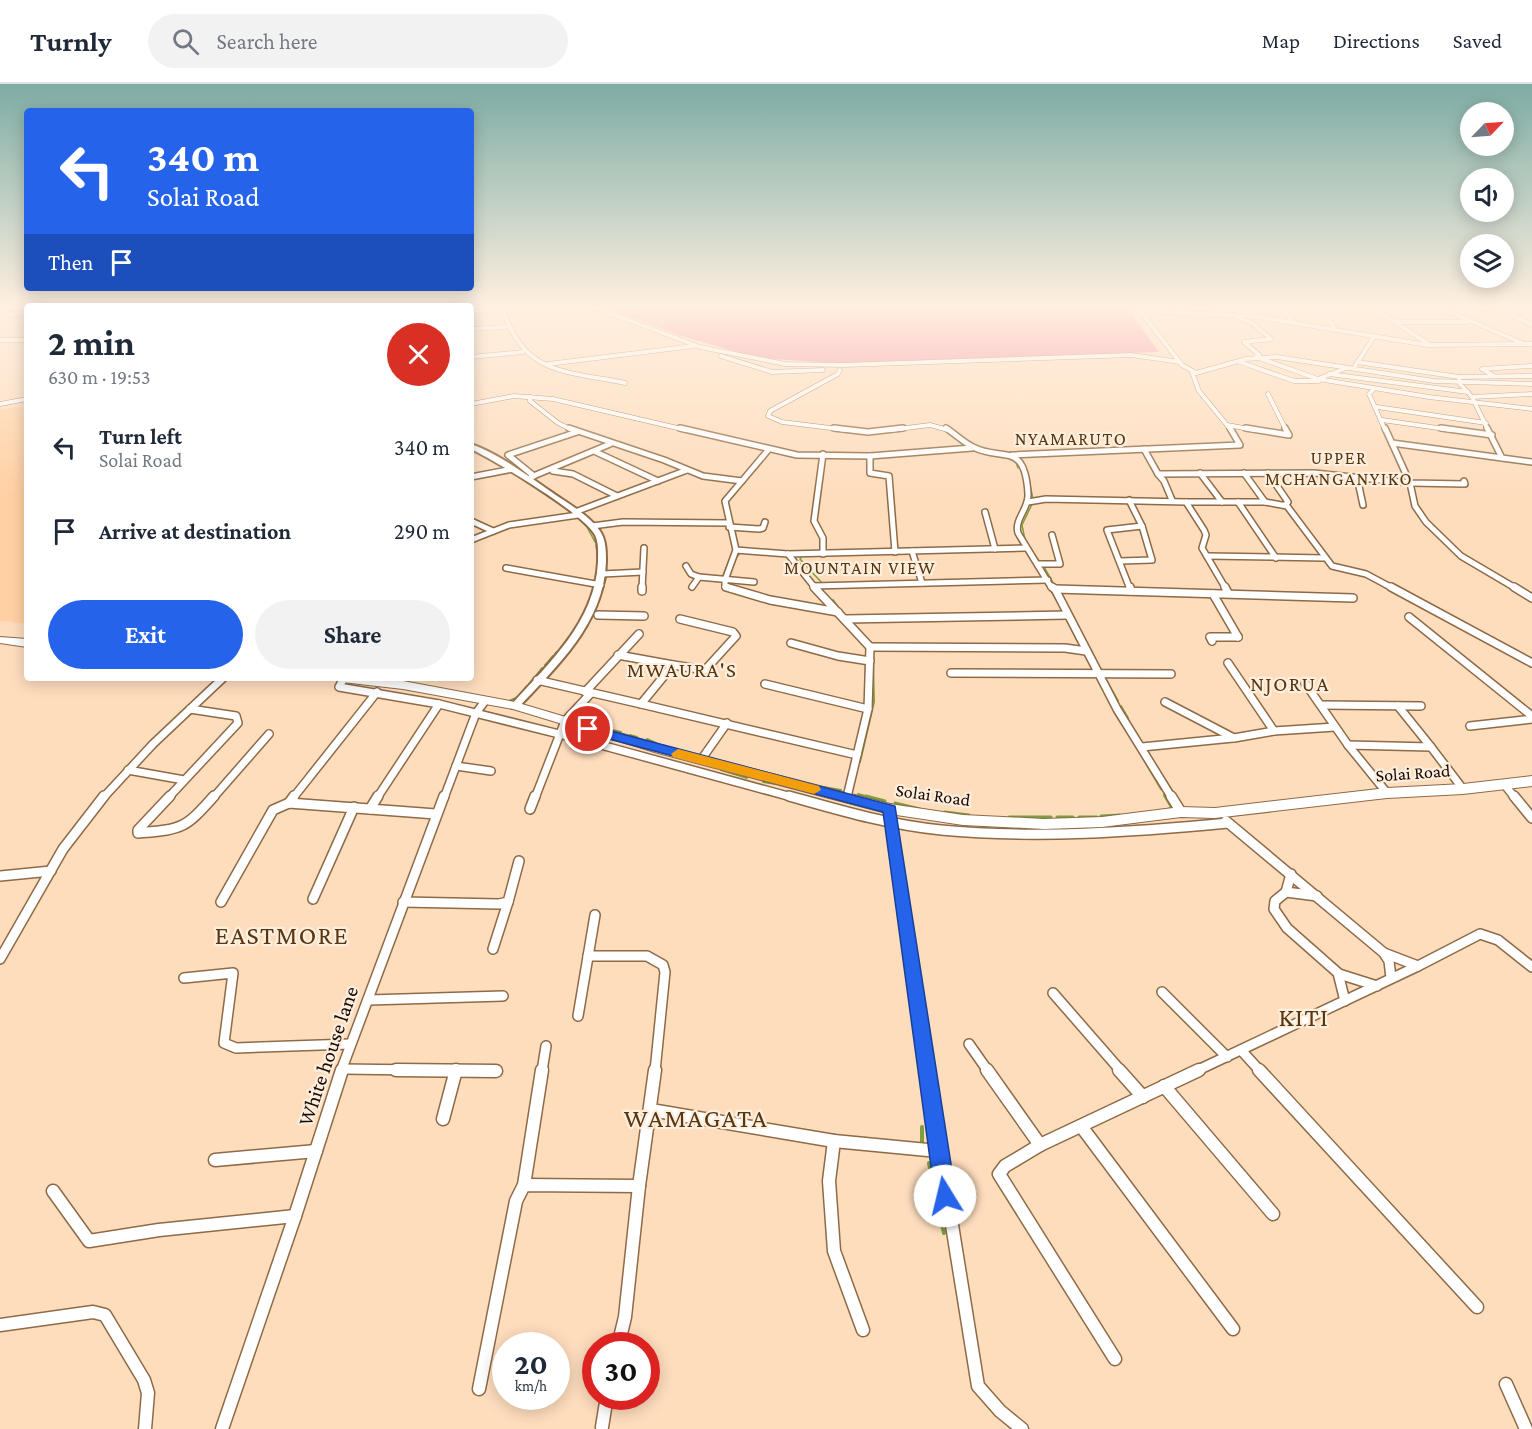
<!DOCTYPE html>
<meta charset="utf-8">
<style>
body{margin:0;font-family:"Crimson Pro",serif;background:#f2f2f3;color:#1f2937;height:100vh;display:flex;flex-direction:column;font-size:22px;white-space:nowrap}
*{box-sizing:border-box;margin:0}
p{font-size:20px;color:#747a83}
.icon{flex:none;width:33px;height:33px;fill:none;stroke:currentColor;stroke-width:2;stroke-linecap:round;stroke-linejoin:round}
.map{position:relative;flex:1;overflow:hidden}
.sheet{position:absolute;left:24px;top:219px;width:450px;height:378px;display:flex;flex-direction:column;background:#fff;border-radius:6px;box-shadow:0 3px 15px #0003}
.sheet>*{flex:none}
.guide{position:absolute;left:24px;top:24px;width:450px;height:183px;border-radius:6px;box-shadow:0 3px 15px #0003;background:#2563eb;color:#fff;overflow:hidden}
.needle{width:39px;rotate:65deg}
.tools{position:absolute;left:1460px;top:18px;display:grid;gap:12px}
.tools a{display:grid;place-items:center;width:54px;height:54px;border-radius:50%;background:#fff;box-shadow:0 3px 15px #0003;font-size:30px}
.speed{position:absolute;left:492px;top:1248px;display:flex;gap:12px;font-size:30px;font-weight:700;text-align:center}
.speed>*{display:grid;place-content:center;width:78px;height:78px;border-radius:50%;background:#fff;box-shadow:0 3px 15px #0003;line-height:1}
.speed small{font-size:15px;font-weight:400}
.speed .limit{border:9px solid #d22;background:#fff;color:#111}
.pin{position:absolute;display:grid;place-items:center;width:51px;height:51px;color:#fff;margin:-26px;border:3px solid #fff;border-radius:50%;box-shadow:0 2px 6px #0007}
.me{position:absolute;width:66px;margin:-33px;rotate:351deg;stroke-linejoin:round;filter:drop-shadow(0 0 4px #0008)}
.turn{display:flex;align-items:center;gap:21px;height:126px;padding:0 24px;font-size:27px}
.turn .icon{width:78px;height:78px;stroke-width:2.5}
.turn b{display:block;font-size:42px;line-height:51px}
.then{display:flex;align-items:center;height:57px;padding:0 24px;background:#0003;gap:12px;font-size:22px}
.round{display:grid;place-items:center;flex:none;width:63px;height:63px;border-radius:32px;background:#f2f2f3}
.summary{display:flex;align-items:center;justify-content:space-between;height:102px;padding:0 24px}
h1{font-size:36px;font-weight:700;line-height:45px}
.button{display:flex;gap:12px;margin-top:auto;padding:12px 24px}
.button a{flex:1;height:69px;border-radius:36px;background:#2563eb;color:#fff;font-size:24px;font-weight:700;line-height:69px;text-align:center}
.button a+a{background:#f2f2f3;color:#1f2937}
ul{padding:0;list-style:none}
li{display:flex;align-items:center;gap:18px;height:84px;padding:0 24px}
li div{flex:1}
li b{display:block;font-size:22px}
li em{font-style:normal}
header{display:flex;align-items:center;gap:36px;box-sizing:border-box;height:84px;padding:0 30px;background:#fff;border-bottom:2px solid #e0e1e3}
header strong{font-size:28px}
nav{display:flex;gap:33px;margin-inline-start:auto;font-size:21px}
.search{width:420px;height:54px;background:#f2f2f3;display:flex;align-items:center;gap:15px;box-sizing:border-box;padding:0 21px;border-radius:33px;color:#747a83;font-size:22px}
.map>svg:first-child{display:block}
</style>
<header>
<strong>Turnly</strong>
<div class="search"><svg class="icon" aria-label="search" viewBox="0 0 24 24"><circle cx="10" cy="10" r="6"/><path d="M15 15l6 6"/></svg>Search here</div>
<nav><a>Map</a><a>Directions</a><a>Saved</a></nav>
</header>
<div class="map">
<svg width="1532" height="1345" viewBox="0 0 1532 1345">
<rect width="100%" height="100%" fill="#feddbd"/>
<polygon fill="#ffd0a3" points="27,322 27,540 0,537 0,325"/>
<polygon fill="#f388a1" points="604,223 1127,223 1159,268 833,279 759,274 681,252"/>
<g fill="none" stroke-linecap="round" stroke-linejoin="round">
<g stroke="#7d9f3d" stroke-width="1.5">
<polyline points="471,365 479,369"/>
<polyline points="1015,376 1018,384"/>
<polyline points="1026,386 1029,393"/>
<polyline points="512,388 574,430"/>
<polyline points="1029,396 1033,415"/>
<polyline points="559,414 572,422"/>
<polyline points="577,432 587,443 595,458"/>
<polyline points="1016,451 1022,462"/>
<polyline points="1025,456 1022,441 1033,418"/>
<polyline points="596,461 597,468"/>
<polyline points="803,467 815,467"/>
<polyline points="1033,469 1040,478"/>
<polyline points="605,470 607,488"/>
<polyline points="598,471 598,475"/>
<polyline points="802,472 800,475 822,499"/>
<polyline points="736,474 740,469"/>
<polyline points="1043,481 1055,502"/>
<polyline points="722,494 730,474"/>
<polyline points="603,505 607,491"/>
</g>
<g stroke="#7d9f3d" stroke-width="2">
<polyline points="1050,505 1058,518"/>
<polyline points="833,516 840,526"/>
<polyline points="1065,532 1080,562"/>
<polyline points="580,537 592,512"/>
<polyline points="588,538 603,503"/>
<polyline points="1091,566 1096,577"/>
<polyline points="1084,569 1094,588"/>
<polyline points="555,570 557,568"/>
<polyline points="548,578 553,572"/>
<polyline points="545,581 547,579"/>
<polyline points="535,593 542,584"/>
<polyline points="1105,594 1118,617"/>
<polyline points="529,600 533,595"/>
<polyline points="509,617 518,613 527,602"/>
<polyline points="1121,622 1128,634"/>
<polyline points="1115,629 1123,642"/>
<polyline points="604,644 621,648"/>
<polyline points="630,651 637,653"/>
<polyline points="1130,652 1161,705"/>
<polyline points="647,655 656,659"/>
<polyline points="860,678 874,618 873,577"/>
<polyline points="721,686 747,694"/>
<polyline points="763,698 776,700"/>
<polyline points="823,703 841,706"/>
<polyline points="858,710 872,714"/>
<polyline points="1164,711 1166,714"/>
</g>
<g stroke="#7d9f3d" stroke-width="3">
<polyline points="866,712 885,717"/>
<polyline points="1165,712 1172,724 1169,725"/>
<polyline points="895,719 920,725"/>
<polyline points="945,728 969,731"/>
<polyline points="1101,732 1120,731"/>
<polyline points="1009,733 1051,733"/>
<polyline points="1057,733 1073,733"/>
<polyline points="1079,733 1097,733"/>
</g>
<g stroke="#7d9f3d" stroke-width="4">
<polyline points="922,1043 922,1058"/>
<polyline points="929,1079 944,1149"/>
</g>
<defs>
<g id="street-far4">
<polyline points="593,223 700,263 785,280 844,281 1131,271 1180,278"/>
<polyline points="1137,223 1182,281 1196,289 1246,275 1277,273 1434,297 1532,300"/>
<polyline points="1281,223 1293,239"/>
<polyline points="1313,223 1327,233 1335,246"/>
<polyline points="1372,223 1430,261"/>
<polyline points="1438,223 1522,259"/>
<polyline points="1497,223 1532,241"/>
<path d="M503 225C523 291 566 287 625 299"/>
<polyline points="0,227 8,230 27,230"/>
<polyline points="1139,227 1252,232 1427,261 1532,260"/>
<polyline points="471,228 532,223"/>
<polyline points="1237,233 1252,239 1271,255 1244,258 1259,271 1256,273 1318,295"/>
<polyline points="1395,238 1467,238"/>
<polyline points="471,245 506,243"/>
<polyline points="0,256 23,256"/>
<polyline points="721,272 772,288 823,286"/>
<polyline points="471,273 523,268"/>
<polyline points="1240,278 1294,297 1319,297"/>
<polyline points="1357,278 1459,293"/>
<polyline points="548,280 694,262"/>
<polyline points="1355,282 1374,253"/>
<polyline points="1346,284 1318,295 1429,313 1532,325"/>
<polyline points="840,286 838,290 770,327 768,332 782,338 847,346"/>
<polyline points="1192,288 1199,307 1231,346"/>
<polyline points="1329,290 1468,308"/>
<polyline points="1494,292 1482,285 1532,282"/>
<polyline points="1374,305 1369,310 1385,346"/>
<polyline points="1268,310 1286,346"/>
<polyline points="530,313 530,317 558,339 572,346"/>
<polyline points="1472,313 1532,310"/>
<polyline points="0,320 27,315"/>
<polyline points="471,320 514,312 553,315 686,346"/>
<polyline points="1377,323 1486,339"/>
<polyline points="1382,336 1452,346"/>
<polyline points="1227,341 1255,346"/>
<polyline points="890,346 930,341 948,346"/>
<polyline points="1488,346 1472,313 1460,300 1459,293 1532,292"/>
</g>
<g id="street-far3">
<polyline points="569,344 664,376 703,392 742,397 725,417 736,466 788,470 1026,464"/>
<polyline points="680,344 797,371 870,372 972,364"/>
<polyline points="834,344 868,348 903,344"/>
<path d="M946 344C955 350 963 358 973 363 1002 378 1025 356 1028 410 1029 425 1014 435 1018 449L1051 503 1055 505"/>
<polyline points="1246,344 1289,351 1285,344"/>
<polyline points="1385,344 1410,399 1415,422 1426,438 1461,472 1517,505"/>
<polyline points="1441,344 1492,351"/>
<polyline points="1487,344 1502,374 1532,378"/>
<polyline points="1392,359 1502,374"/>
<polyline points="1144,365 1158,390"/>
<polyline points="596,368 658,397"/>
<polyline points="823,370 814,437 823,454 823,470"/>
<polyline points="1012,371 1240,361 1230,344"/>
<polyline points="870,372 870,389 889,392 895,468"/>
<polyline points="553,387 573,390 617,412"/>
<polyline points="1200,389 1222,418"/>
<polyline points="1244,389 1265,418 1287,422 1332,482 1366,490 1394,505"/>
<polyline points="1268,389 1288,418 1285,421"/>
<polyline points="534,392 508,371 577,348"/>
<polyline points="471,393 513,385"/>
<polyline points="531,393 610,360"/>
<polyline points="1357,393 1363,421"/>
<polyline points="742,397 769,365"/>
<polyline points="1129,416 1142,442 1107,446 1130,505"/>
<polyline points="1172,416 1164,397 1158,390 1314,389 1410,399 1465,400 1464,397"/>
<polyline points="1028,418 1046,415 1186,418 1204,446 1206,451 1202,464 1226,505"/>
<polyline points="1186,418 1265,418"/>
<polyline points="1238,418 1276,474"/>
<polyline points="575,428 687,386"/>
<polyline points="985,428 995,465"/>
<polyline points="471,437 493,447"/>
<polyline points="592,442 623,438 728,439"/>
<polyline points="729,443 759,445 763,444 765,438"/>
<polyline points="471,456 509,441 578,431"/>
<polyline points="912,467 922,499"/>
<polyline points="788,470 816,505"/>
<polyline points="1207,472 1324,474"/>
<polyline points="1120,477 1152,476 1142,442"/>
<polyline points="1038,480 1060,480 1052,451"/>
<polyline points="686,482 691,490 699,493"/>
<polyline points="506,484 601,501"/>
<polyline points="602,490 643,488"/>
<polyline points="813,502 1048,496"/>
<polyline points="692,503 699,493 754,498"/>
<polyline points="642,505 644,464"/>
<polyline points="731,505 725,503 725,496 736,466"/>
</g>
<g id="street-far2">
<polyline points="726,503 770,516 838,528"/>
<polyline points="814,503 870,563 868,625 847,713"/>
<polyline points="1052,503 1055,505 1117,625 1172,714"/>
<polyline points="1130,503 1131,507"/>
<polyline points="1225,503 1228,509"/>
<polyline points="1391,503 1532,579"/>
<polyline points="1514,503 1532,514"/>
<polyline points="1055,505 1353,514"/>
<polyline points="642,507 642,503"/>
<polyline points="1213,510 1238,553"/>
<polyline points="598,531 644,532"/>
<polyline points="1409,533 1532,632"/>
<polyline points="845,535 1067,531"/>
<polyline points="1212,557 1210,553 1238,553"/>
<polyline points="791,559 838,572 870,577"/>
<polyline points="870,563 1065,564 1086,567"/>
<polyline points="618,571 673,581"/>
<polyline points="1228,579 1274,647 1335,643"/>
<polyline points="951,589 1171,590"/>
<polyline points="344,594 339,603 439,620 579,655 588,645"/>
<polyline points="537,596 641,620 673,581 705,586 736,552 733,548 680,535"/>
<polyline points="1305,599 1348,661 1387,709"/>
<polyline points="765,600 868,625"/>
<polyline points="585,608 639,550"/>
<polyline points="1165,618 1234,654 1274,647"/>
<polyline points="641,620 857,671"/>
<polyline points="1321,621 1421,622"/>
<polyline points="1398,622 1431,663"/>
<polyline points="1470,642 1532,635"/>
<polyline points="579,655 795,714"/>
<polyline points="1348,661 1431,663 1463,705"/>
<polyline points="1142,663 1233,654"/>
<polyline points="701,676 727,639"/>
<polyline points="456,682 491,687"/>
<polyline points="128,686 184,696"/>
<polyline points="1504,700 1515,714"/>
<polyline points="103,714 153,660 223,594"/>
<polyline points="168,714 238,639 236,632 190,625"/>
<polyline points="213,714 269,650"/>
<polyline points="293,714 377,608"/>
<polyline points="377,714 439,620"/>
<polyline points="444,714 476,629 485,617"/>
<polyline points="535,714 565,637 591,609"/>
</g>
<g id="street-far1">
<path d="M170 712 138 746V749C182 745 184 746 214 712"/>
<path d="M789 712C839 726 889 741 941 746 1037 755 1133 748 1228 739"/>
<polyline points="1171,712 1181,728"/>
<polyline points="1514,712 1532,734"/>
<polyline points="289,719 294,712"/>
<polyline points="370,725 378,712"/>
<polyline points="530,725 535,712"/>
<polyline points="890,725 927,987"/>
<polyline points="1226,737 1384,869 1389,877 1391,894"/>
<polyline points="0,792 51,787"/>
<polyline points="1286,808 1291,790"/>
<polyline points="1317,812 1286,808 1275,817 1274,825 1287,844 1338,889 1345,917"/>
<polyline points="313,815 354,723"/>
<polyline points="221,818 273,726 289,719 436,730"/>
<polyline points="403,818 499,820 508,818 519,777"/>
<polyline points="493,865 508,818"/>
<polyline points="1384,869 1418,882 1480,850 1498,856 1532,883"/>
<polyline points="588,872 647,872 663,881 665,888 655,987"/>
<polyline points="0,875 63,765 104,712"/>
<polyline points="1339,890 1377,902"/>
<polyline points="184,894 233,889 224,959 236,964 350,960"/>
<polyline points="1162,908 1227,973"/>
<polyline points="1053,909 1121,987"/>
<polyline points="369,916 503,912"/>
<polyline points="578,932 595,831"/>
<polyline points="969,960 988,987"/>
<polyline points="1241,966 1260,987"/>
<polyline points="342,985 496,987"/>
<polyline points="341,987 444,712"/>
<polyline points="542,987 546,962"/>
<polyline points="1196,987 1418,882"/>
</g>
<g id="street">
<polyline points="396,986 496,987"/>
<polyline points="927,986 978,1302 1000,1327 1022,1345"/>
<polyline points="987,986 1040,1061"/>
<polyline points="1119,986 1143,1013"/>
<polyline points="1259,986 1477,1223"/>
<polyline points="1164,1002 1273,1130"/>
<polyline points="651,1026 834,1057 938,1067"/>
<polyline points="443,1035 456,986"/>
<polyline points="1081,1042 1233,1245"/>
<polyline points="834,1057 829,1097 834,1167 863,1246"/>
<polyline points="215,1076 316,1067"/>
<polyline points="524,1101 542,986"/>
<polyline points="53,1107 89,1157 159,1146 295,1132"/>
<polyline points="0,1241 93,1228 105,1231 144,1296 148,1309 145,1345"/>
<polyline points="618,1262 625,1233 639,1102 655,986"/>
<polyline points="1115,1275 999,1090 1005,1082 1040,1061 1199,986"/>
<polyline points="1506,1300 1526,1345"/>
<polyline points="479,1305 516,1117 524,1101 639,1102"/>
<polyline points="602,1343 607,1312"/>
<polyline points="222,1345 295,1132 342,986"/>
</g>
<path id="secondary" d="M471 360C499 370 525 390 550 407 567 419 588 430 600 447 606 456 606 467 606 478 604 539 557 582 518 624H512L510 622 512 620C549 579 595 538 598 478 598 469 599 459 595 451 582 428 497 378 471 365Z"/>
<g id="highway">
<polygon points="0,553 27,555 27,563 0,559"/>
<polygon points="336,594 374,594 403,597 515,618 667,663 890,720 963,731 1044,735 1102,733 1181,723 1215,724 1387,704 1463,700 1532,692 1532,702 1463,710 1387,714 1215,734 1181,733 1102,743 1044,745 963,741 890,730 658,669 513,625 403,605 342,598"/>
</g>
</defs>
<use href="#street-far4" stroke="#8e6a46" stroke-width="5"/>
<use href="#street-far3" stroke="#8e6a46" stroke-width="8"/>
<use href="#street-far2" stroke="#8e6a46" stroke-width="10"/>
<use href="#street-far1" stroke="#8e6a46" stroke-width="12"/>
<use href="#street" stroke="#8e6a46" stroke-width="15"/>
<use href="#secondary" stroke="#8e6a46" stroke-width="4"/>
<use href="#highway" stroke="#8e6a46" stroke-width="2"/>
<use href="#street-far4" stroke="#fff" stroke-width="4"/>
<use href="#street-far3" stroke="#fff" stroke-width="5"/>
<use href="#street-far2" stroke="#fff" stroke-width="7"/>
<use href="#street-far1" stroke="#fff" stroke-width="9"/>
<use href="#street" stroke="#fff" stroke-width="12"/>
<use href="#secondary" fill="#fff" fill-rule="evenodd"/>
<use href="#highway" fill="#fff" fill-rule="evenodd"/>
</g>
<linearGradient id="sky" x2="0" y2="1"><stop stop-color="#7daca4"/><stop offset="0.54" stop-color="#fff0e1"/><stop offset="1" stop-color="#fff0e1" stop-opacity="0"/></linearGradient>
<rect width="1532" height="412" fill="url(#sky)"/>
<polygon fill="#2563eb" stroke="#184099" stroke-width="1.5" points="588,641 895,722 956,1112 953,1119 945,1122 938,1119 935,1112 883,728 583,648 581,645 583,642"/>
<polygon fill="#f59e0b" points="678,665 819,702 821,706 814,710 673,673 671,670"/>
<g text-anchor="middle" stroke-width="4.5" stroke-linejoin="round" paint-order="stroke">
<g font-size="18" letter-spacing="1.5" fill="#573711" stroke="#feeede">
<text x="1071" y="361">NYAMARUTO</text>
<text x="1339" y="380">UPPER<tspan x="1339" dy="21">MCHANGANYIKO</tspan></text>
<text x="860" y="490">MOUNTAIN VIEW</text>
</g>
<g font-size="18" fill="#170a00" stroke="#feeede">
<text transform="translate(1413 689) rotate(-4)" y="6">Solai Road</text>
<text transform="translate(933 711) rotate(8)" y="6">Solai Road</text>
</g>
<g font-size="21" letter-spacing="1.5" fill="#573711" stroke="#feeede">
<text x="682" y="593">MWAURA'S</text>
<text x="1290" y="607">NJORUA</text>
</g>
<g font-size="21" fill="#170a00" stroke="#feeede">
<text transform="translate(328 972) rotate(-71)" y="7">White house lane</text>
</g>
<g font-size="26" letter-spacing="1.5" fill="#573711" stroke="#feeede">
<text x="282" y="860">EASTMORE</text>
<text x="1304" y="942">KITI</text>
<text x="696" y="1043">WAMAGATA</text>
</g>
</g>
</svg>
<div class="tools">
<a><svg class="needle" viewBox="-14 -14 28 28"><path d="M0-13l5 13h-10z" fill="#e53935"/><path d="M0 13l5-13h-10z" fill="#747a83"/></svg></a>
<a><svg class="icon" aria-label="sound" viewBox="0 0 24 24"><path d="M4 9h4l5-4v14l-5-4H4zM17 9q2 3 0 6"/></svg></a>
<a><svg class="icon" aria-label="layers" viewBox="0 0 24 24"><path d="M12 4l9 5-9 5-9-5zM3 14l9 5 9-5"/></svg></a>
</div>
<div class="speed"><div>20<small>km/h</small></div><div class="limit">30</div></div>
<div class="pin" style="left:588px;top:645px;background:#d93025"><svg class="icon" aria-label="arrive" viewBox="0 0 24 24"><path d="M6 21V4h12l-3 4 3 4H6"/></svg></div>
<svg class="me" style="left:945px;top:1112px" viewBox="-20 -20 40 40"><circle r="19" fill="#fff"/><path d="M0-13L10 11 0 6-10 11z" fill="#2563eb"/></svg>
<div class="guide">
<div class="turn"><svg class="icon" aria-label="left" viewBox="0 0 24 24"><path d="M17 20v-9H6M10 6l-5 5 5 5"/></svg><div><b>340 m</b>Solai Road</div></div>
<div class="then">Then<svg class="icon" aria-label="arrive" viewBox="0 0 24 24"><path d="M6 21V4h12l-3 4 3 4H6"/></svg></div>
</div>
<section class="sheet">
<div class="summary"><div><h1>2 min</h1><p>630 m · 19:53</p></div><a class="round" style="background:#d93025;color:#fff"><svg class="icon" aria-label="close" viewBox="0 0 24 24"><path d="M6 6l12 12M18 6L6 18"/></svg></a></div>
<ul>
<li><svg class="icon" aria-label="left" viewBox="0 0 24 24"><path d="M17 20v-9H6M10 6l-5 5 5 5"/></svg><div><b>Turn left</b><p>Solai Road</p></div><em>340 m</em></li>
<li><svg class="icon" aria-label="arrive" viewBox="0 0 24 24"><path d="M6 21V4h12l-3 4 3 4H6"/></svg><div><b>Arrive at destination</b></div><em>290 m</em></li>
</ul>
<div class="button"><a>Exit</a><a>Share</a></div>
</section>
</div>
